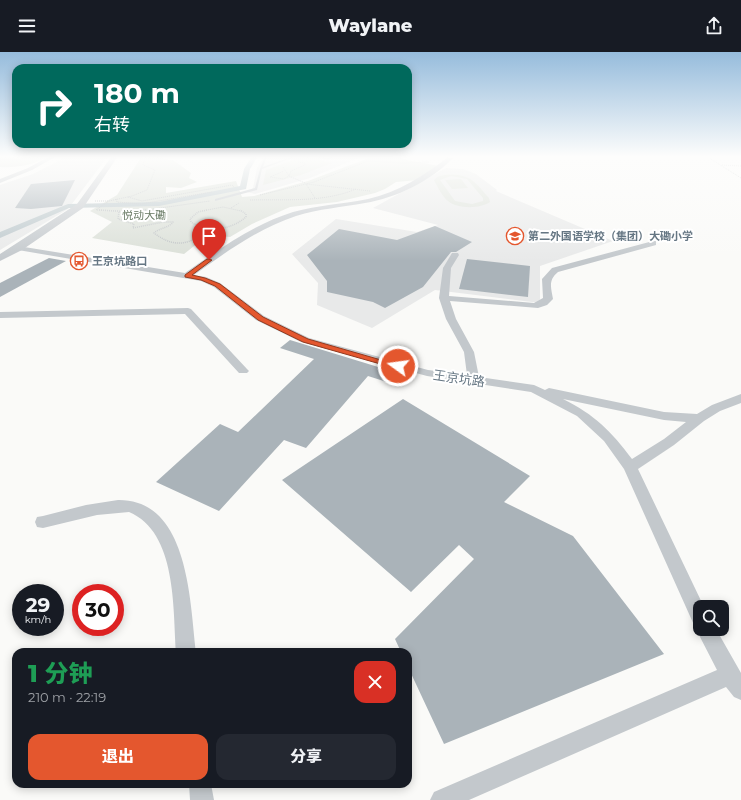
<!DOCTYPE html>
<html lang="zh">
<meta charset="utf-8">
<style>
body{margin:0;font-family:Montserrat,"Noto Sans SC",sans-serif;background:#242831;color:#f1f3f6;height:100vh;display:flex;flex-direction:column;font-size:15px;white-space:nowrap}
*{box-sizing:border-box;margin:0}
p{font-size:13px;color:#9ea1a6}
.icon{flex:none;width:22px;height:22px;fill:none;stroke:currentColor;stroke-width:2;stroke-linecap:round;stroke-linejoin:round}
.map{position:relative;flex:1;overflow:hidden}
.side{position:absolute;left:12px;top:596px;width:400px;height:140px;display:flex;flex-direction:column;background:#171b24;border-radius:12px;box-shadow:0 2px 10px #0003}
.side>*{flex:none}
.hud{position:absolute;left:12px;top:12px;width:400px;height:84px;border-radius:12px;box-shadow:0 2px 10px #0003;background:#00695c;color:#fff;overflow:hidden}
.buttons{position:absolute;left:693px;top:548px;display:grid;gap:8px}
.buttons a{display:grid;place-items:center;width:36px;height:36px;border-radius:8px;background:#171b24;box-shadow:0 2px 10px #0003;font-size:20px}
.speed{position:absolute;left:12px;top:532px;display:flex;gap:8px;font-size:20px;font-weight:700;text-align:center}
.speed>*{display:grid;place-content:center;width:52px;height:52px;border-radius:50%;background:#171b24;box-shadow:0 2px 10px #0003;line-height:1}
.speed small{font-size:10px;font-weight:400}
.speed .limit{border:6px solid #d22;background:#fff;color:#111}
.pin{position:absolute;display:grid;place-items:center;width:34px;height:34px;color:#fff;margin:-41px -17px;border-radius:50% 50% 50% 0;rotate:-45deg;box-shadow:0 0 4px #0007}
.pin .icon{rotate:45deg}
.me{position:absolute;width:44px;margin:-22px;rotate:284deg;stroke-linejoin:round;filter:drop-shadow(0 0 3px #0008)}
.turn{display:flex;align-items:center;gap:14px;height:84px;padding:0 16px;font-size:18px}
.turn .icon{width:52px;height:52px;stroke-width:2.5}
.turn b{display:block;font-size:28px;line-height:34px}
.round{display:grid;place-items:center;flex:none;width:42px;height:42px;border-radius:12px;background:#242831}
.head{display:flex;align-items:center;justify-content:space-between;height:68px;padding:0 16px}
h1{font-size:24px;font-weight:800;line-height:30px;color:#1e9e55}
.primary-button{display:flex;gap:8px;margin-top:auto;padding:8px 16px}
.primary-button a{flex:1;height:46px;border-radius:12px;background:#e4572e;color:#fff;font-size:16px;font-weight:800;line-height:46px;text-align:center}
.primary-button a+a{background:#242831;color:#f1f3f6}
header{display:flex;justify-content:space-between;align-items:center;height:52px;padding:0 16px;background:#171b24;font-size:18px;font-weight:800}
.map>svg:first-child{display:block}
</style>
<header><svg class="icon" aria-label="menu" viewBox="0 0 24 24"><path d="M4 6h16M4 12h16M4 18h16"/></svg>Waylane<svg class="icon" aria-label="share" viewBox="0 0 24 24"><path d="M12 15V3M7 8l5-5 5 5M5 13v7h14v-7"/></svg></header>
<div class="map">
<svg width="741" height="748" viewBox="0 0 741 748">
<rect width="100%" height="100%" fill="#fafaf8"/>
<g fill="#e8e9e9">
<polygon points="68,104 108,104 68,157 0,198 0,133 33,122"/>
<polygon points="264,104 363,104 310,126 255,142 247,140 253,136 257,116"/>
<polygon points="446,116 463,117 476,122 497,138 496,139 613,189 540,214 540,251 435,238 372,276 317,253 318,231 292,202 336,167 417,180 438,173 373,156"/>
</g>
<g fill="#dadfd7" fill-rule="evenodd">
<path d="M0 104H48C36 113 15 116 0 115Z"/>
<polygon points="142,104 163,104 163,107 173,108 191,121 189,126 197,130 181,136 166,135 166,141 236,129 242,145 254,144 308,129 366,107 397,106 439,114 418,128 396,130 385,137 375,141 337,150 290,155 252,172 230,185 208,183 184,202 92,186 112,170 90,159 117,143"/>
<polygon points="304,104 332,111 301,123 263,133 266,118"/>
<path d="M444 123C469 121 474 128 489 146L490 150C480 157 457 157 448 149 442 144 437 134 434 128L437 125ZM451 124 467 127 483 146V149L472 152 455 149 440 128Z"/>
<polygon points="461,127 468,136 452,137 445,128"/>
</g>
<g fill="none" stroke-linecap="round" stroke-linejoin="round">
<polygon fill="#bbc7cb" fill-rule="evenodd" points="252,104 258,104 250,117 246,137 159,154 69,156 0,186 0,180 68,152 159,150 240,134 244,117"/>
</g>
<g fill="#aab3b9">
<polygon points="75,128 62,154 31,157 15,156 31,132"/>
<polygon points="435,174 472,190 456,200 451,200 423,235 385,256 373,250 327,240 327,229 307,203 339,177 397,188"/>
<polygon points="49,206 66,209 0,245 0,231"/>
<polygon points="467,207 530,214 528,245 459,237"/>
<polygon points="290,288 401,322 393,332 368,324 306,396 284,388 219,459 156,430 220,372 238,380 314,307 280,296"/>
<polygon points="403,347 530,424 504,450 573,484 664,602 444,692 408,615 408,600 401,600 395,587 474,507 459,493 411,540 282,428"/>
</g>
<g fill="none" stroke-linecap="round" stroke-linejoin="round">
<g stroke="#bbbfc2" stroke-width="1" stroke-dasharray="1 1" stroke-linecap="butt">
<polyline points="706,104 741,126"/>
<polyline points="298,110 305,111 305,113 291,119 289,124 305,131"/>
<polyline points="722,113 741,114"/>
<polyline points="283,115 289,124 284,127 270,125 284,119"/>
<polyline points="260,143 314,130 368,109 402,111 429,110"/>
<polyline points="128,145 142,149 232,133 234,135"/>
<polyline points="315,146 306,132 370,139"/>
<polyline points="116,147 117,150 141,152 212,140"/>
<path d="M250 148C285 147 323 151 356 137"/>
<polyline points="95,149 108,149"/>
<polyline points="231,156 239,151"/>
<polyline points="118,159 96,158 109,149 132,144 147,138 155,118 143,113 145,104"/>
<polyline points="139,159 210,149"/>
<polyline points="202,159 223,155 241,159"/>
</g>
<g stroke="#bbbfc2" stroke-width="1.5" stroke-dasharray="1 1" stroke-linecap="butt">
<polyline points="99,158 133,160 146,158"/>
<path d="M207 158 198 160 190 167 191 170C208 181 231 178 246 165V162L240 158"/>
<path d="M119 160 118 167 134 172 133 176 163 170H173C169 176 159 176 154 181 170 193 184 195 201 183L202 178 197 174"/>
</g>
<g fill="#c3c8cc" fill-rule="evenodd">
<polygon points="265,104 267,104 263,115 294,104 297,104 262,117 257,138 215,149 215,147 255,136 260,117"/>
<polygon points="314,104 327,106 333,104 336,104 327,108"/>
</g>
<g fill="#c3c8cc" fill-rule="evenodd">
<polygon points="50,104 57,104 32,118 0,131 0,127 28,116"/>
<path d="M448 105 453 106C431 129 396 146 365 151 342 155 319 157 296 164 259 176 226 200 194 223L206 225 220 231 264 264 309 286 428 318 467 323 464 300 446 267 439 246 443 216 452 201H458L459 203 451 216 449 244 534 251 543 246 542 227 552 216 653 189H656V193L558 220C548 228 551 236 553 247L547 253 538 256 450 249 456 267 474 300 479 325 534 333 545 338 549 336 664 360 697 362 712 353 741 342V351L720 359 704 369 674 393 638 417 704 555H700V577H716L741 621V648L734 645 726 635 469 748H430L434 740 717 618 699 583 698 575 694 573 624 417 604 389 577 364 531 340 427 324 301 290 256 268 214 235 201 229 18 198 14 196 18 194 185 221C218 198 254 172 293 160 318 153 343 152 368 147 398 140 424 124 448 105ZM563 347 664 368 686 370 664 387 632 407C611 379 595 363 563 347Z"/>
<polygon points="188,256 191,257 247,317 249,319 247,321 239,321 185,262 0,266 0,260"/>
<path d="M118 448C189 447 190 550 196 600H176C173 557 177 480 129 460L97 463 43 476 37 475 35 470 37 465 43 464 86 453Z"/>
<polygon points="189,732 211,732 214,748 190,748"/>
</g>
<polygon fill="#c3c8cc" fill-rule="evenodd" points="112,104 118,104 83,156 22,198 0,209 0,202 77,152"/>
</g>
<linearGradient id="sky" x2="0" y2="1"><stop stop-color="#96bcdc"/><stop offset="0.5" stop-color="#fdfdfc"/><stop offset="1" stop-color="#fdfdfc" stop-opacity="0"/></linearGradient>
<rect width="741" height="209" fill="url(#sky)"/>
<polygon fill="#e4572e" stroke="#94391e" points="207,207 212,208 192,223 205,226 220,232 263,265 308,287 402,314 398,317 303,290 258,268 215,234 201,228 185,225 185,223"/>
<defs>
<symbol id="school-ring" viewBox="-11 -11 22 22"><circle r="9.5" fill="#fff" stroke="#e4572e" stroke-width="1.5"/><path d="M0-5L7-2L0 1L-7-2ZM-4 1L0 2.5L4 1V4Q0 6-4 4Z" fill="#e4572e"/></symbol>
<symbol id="bus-ring" viewBox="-11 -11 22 22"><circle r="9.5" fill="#fff" stroke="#e4572e" stroke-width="1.5"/><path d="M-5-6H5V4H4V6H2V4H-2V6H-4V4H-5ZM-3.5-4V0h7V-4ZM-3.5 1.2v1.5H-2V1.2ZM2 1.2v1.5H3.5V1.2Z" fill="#e4572e"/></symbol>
</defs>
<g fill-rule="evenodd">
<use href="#school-ring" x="505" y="174" width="20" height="20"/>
<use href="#bus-ring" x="69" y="199" width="20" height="20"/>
</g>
<g text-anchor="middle" stroke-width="4" stroke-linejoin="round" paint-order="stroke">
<g font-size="11" fill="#687a64" stroke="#fff">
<text x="144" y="167">悦动大磡</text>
</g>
<g font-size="11" font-weight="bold" fill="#657683" stroke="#fff" text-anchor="start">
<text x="528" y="188">第二外国语学校（集团）大磡小学</text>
<text x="92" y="213">王京坑路口</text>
</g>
<g font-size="13" fill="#657683" stroke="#fff">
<text transform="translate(459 326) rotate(8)" y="5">王京坑路</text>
</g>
</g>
</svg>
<div class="buttons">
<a><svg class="icon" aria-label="search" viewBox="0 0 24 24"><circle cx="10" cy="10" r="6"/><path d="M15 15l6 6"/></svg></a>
</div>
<div class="speed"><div>29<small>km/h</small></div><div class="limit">30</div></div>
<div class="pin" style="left:209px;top:208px;background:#d93025"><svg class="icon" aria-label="arrive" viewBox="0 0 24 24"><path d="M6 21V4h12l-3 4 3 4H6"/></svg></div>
<svg class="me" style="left:398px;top:314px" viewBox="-20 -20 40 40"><circle r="17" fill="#e4572e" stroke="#fff" stroke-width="3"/><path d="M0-11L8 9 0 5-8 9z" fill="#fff"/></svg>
<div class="hud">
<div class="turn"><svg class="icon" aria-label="right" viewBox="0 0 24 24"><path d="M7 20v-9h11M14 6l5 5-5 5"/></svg><div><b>180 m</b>右转</div></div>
</div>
<section class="side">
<div class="head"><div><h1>1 分钟</h1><p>210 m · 22:19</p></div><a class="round" style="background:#d93025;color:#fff"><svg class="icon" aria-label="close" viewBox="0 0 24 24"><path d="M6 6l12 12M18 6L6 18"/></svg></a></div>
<div class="primary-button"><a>退出</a><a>分享</a></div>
</section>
</div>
